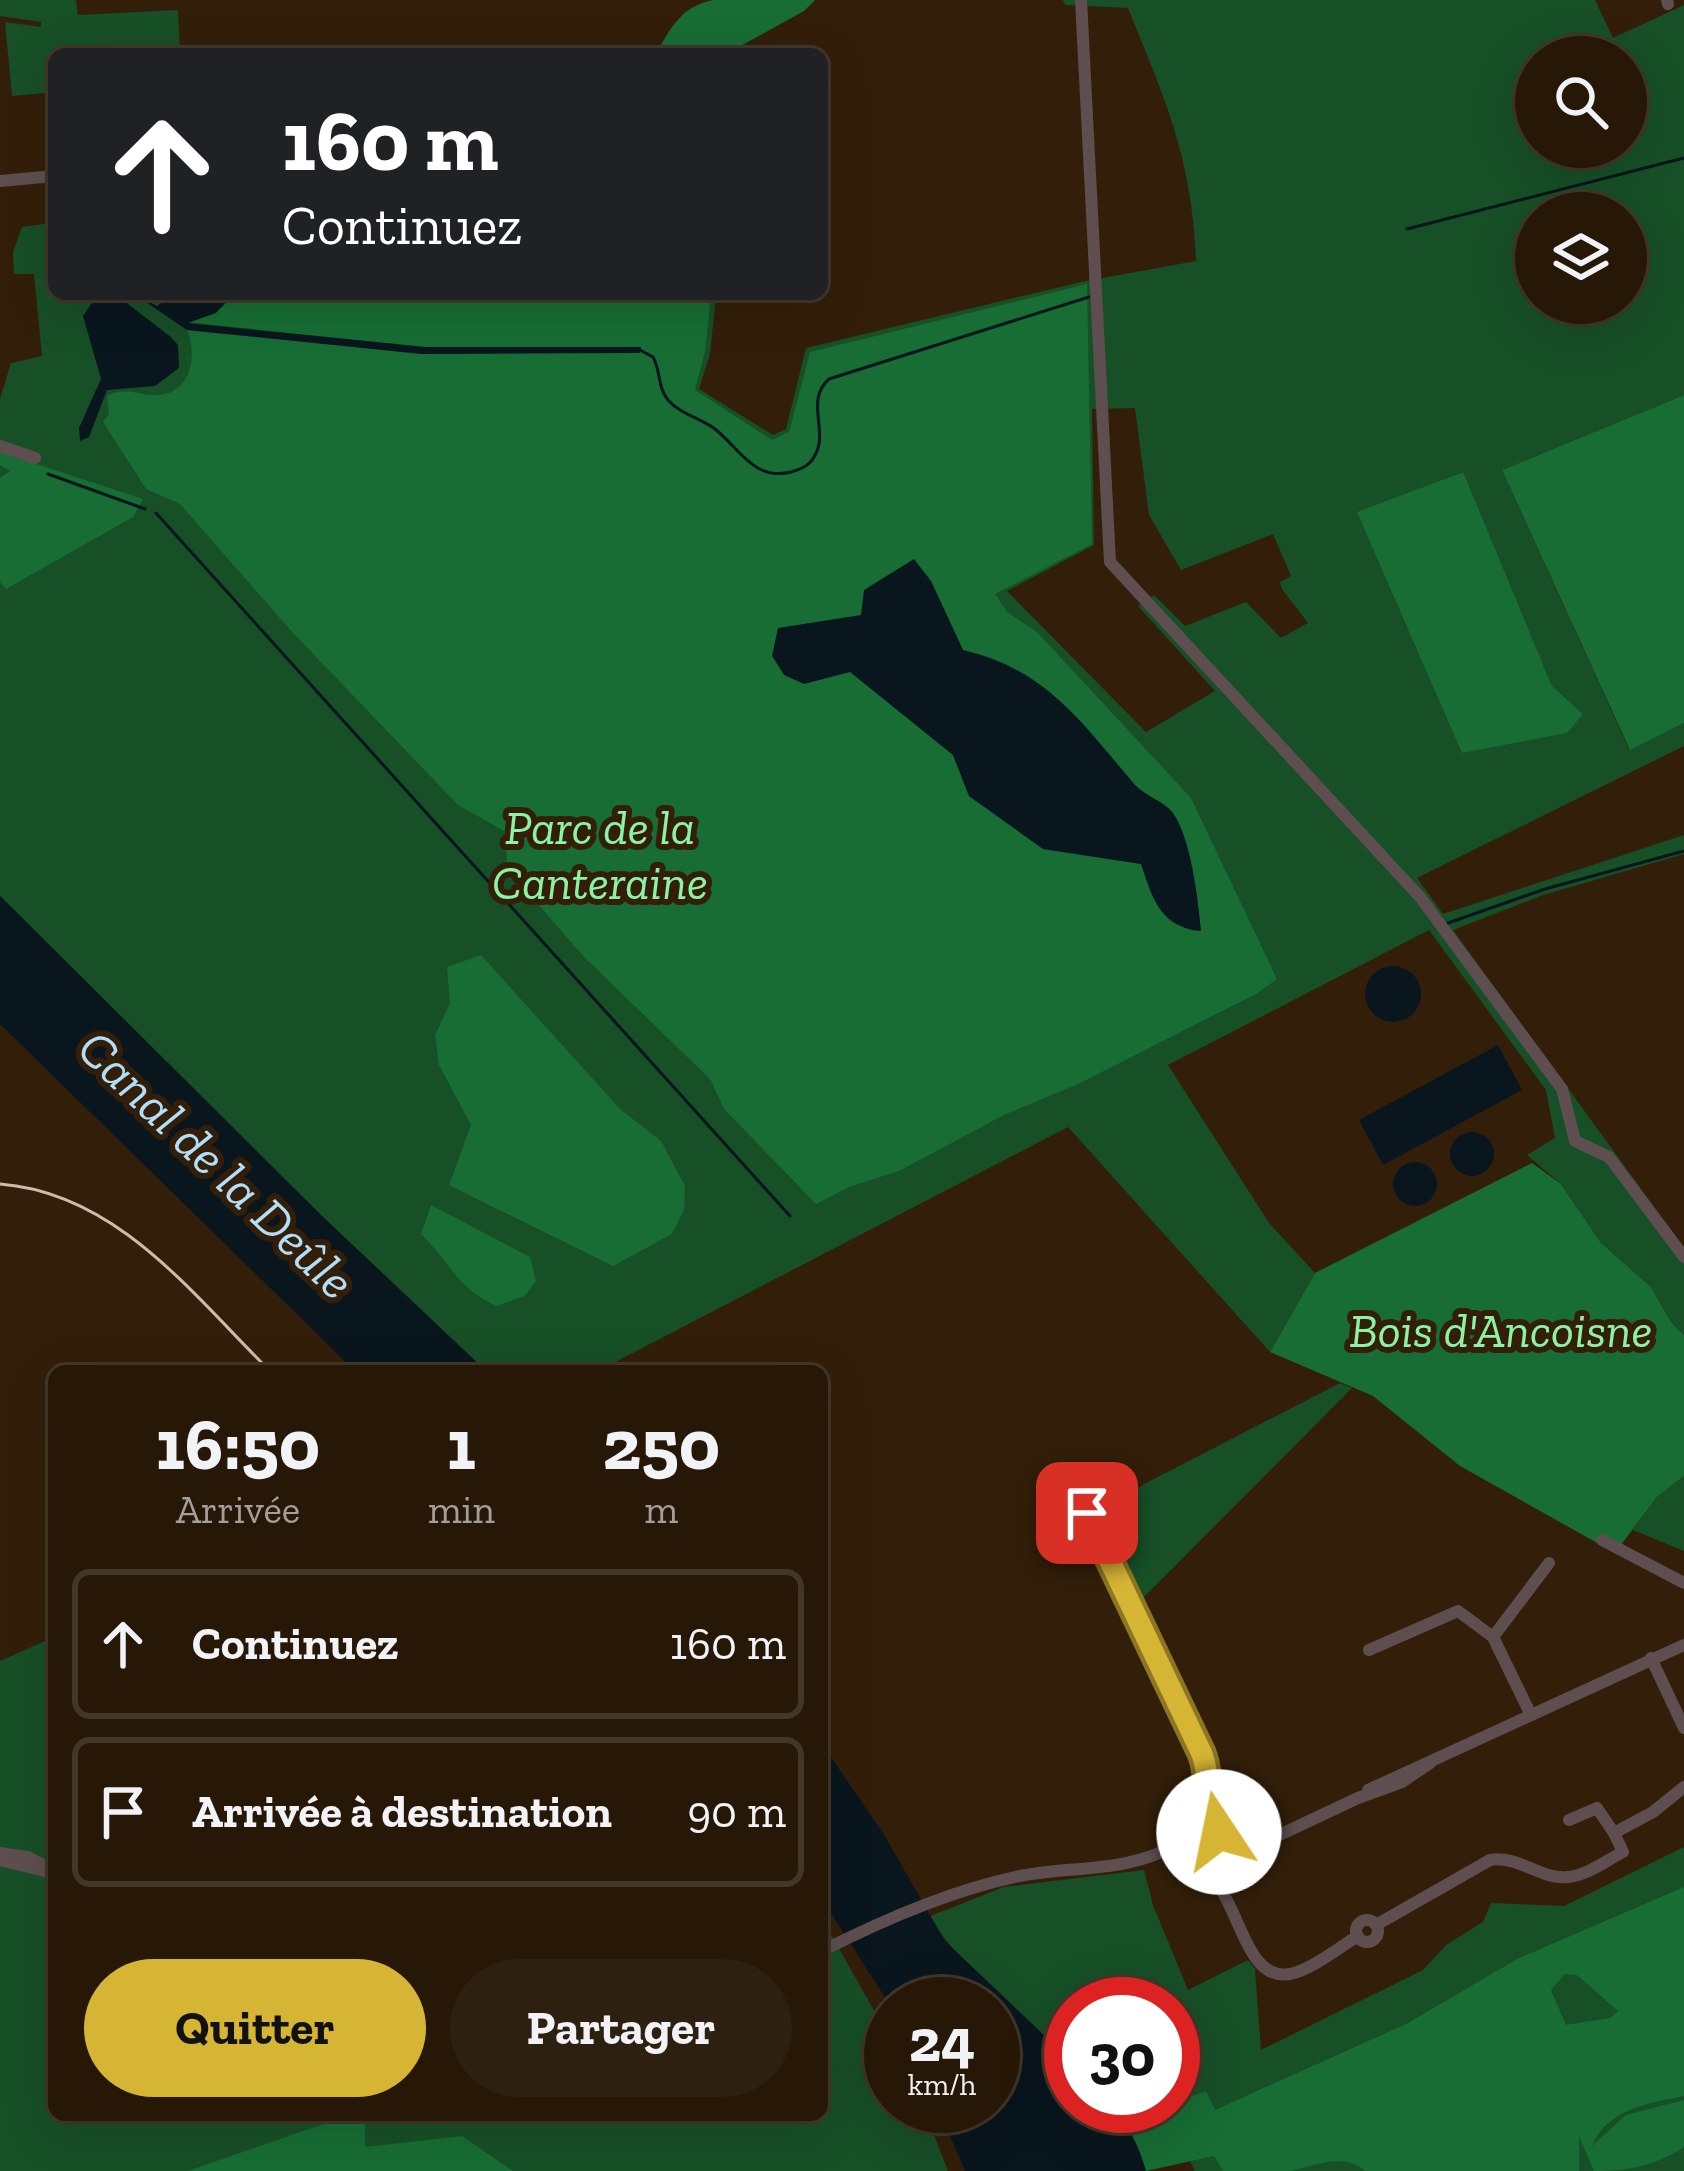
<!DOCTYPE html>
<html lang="fr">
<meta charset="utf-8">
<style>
body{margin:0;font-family:"Zilla Slab",serif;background:#2e2011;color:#f1f3f6;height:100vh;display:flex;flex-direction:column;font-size:45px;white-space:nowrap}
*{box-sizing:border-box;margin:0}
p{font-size:39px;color:#a49f9b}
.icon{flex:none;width:66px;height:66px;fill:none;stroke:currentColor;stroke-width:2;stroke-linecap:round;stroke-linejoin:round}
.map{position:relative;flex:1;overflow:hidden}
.sheet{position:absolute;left:48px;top:1365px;width:780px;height:756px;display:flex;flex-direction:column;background:#261707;border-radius:18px;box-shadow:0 12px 48px #0002,0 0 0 3px #423628}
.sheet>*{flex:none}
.guide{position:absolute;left:48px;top:48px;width:780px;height:252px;border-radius:18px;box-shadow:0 12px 48px #0002,0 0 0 3px #423628;background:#202124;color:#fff;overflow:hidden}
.fabs{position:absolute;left:1515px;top:36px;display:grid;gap:24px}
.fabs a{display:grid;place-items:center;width:132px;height:132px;border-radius:50%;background:#261707;box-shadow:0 12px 48px #0002,0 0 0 3px #423628;font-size:60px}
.speed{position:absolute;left:864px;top:1977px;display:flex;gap:24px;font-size:60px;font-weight:700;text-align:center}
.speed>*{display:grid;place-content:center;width:156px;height:156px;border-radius:50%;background:#261707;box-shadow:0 12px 48px #0002,0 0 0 3px #423628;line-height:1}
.speed small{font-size:30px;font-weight:400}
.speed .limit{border:18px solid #d22;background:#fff;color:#111}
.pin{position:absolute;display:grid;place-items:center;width:102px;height:102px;color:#fff;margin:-51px;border-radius:24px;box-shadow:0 6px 18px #0006}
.me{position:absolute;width:132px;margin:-66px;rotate:349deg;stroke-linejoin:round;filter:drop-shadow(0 0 9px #0008)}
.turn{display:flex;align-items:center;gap:42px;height:252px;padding:0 36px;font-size:54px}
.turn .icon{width:156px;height:156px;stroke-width:2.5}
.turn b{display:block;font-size:84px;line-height:102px}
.eta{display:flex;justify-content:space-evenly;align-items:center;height:204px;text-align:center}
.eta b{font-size:72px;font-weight:700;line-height:84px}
.button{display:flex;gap:24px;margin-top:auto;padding:24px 36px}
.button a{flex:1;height:138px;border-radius:72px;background:#d6b534;color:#111;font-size:48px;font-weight:700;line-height:138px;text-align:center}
.button a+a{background:#2e2011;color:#f1f3f6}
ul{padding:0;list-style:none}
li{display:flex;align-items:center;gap:36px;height:150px;margin:0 24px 18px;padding:0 12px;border:6px solid #423628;border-radius:18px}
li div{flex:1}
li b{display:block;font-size:45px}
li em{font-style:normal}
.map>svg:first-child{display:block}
</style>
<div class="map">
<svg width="1684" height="2171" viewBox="0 0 1684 2171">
<rect width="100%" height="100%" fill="#331f09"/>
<g fill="#174f27" fill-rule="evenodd">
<polygon points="0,0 76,0 78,15 178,10 180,54 54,54 54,92 12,96 5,22 41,27 41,22 0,16"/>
<path d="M1063 0H1595L1613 38 1684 5V395L1502 470 1629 749 1684 723V746L1417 878 1443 914 1684 835V854L1543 895 1453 930 1684 1248V1335L1671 1322 1651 1287 1601 1243 1561 1184 1527 1155 1555 1138 1546 1090 1429 930 1168 1065 1269 1223 1315 1273 1270 1352 1068 1127 598 1371H486L323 1217 0 896V399L11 363 42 356 34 274H14L13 252 22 227 52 223 54 182V294H716L710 354 699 389 773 435 786 429 806 348 1081 282 1196 261C1192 158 1166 102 1128 8L1065 5ZM1536 57H1626V147H1536ZM1536 213H1626V303H1536ZM1135 408 1149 515 1181 570 1273 534 1291 576 1280 582 1282 589 1308 623 1281 638 1246 602 1185 626 1154 595 1138 606 1215 691 1146 732 1007 591 1094 545 1092 409ZM1462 472 1552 686 1583 714 1358 513Z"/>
<polygon points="1340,1383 1352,1388 1141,1600 1096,1509"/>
<polygon points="1684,1476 1684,1551 1633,1530 1657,1497"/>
<polygon points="54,1637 54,2115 822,2115 822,1918 891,2041 891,2106 923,2106 948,2171 0,2171 0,1661"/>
<polygon points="1684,1847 1684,2171 1195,2171 1181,2145 1135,2139 1112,2106 1173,2106 1173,2004 1071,2004 1071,2061 953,1949 928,1917 1004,1887 1144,1870 1153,1905 1188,1990 1248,1960 1255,1969 1261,2050 1423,1970 1446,1945 1483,1922 1491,1903 1564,1906"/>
</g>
<g fill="#176d33" fill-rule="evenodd">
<path d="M713 0H815L804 11 726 54H656C671 27 682 6 713 0Z"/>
<path d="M1087 284 1092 544 995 594 1007 612 1037 632 1191 798 1277 979 1256 994 1078 1084 1004 1115 899 1171 849 1187 816 1204 724 1109 710 1079 584 957 508 870 504 831 458 805 294 634 180 504 146 489 103 422 109 414 107 396C128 386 134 395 155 395 191 395 198 356 187 330L422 354 640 352V347H424L186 322 223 307 233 294H338L348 302 412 294H711L705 352 695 390 772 440 789 432 810 352ZM931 581 963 650C1048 669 1081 724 1135 785 1145 796 1163 801 1172 813 1191 837 1198 900 1201 931L1141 864 1043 849 969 796 953 755 850 671 861 615Z"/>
<polygon points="1684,395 1684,723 1630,750 1502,470"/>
<polygon points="0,452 143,499 133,517 6,589 0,582 0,478 10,471 0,465"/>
<polygon points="1463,472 1552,686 1583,714 1567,733 1462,753 1357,512"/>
<polygon points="481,955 620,1109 661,1141 685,1186 684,1210 672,1234 613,1266 449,1185 471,1125 439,1065 435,1035 450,1003 447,967"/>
<polygon points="1532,1163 1561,1184 1601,1243 1651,1287 1671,1322 1684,1335 1684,1476 1657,1497 1615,1553 1460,1466 1373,1396 1270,1352 1315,1273"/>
<path d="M431 1205 530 1257 536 1281 525 1296 496 1306C454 1285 453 1266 421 1234Z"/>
<path d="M1684 1887V2096C1649 2103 1607 2109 1592 2146L1626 2115 1684 2100V2147C1654 2166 1629 2171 1594 2171L1579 2136V2171H1365C1344 2152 1314 2166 1291 2171 1271 2171 1244 2171 1223 2171L1214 2156 1146 2171 1124 2121 1206 2091 1215 2110 1408 2023 1517 1959ZM1565 1974 1577 1975 1618 2011 1610 2018 1566 2025 1551 1990Z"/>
<polygon points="349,2115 365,2115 365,2147 462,2136 513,2171 188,2171"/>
</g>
<g fill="#09161e">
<polygon points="115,294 171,337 178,345 179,368 155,386 107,390 89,437 80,441 79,428 101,379 83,316 91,304"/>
<polygon points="134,294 157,306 175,294 233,294 216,313 188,323 425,347 641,347 640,353 422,354 187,330"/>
<path d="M914 559 931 581 963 650C1047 670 1082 723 1135 785 1145 796 1164 801 1173 813 1191 838 1198 900 1201 931 1161 928 1152 898 1141 864L1043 849 969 796 953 755 850 672 804 684 784 675 772 656 778 628 861 615 864 590Z"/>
<polygon points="0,896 323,1217 486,1371 355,1371 0,1024"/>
<circle cx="1393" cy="994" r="28"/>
<polygon points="1498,1045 1522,1090 1383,1165 1359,1120"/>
<circle cx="1472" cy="1154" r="22"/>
<circle cx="1415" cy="1184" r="22"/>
<path d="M822 1744 883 1833 945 1941 1071 2061V2106H1112C1129 2126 1139 2146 1146 2171H965L937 2106H993V2004L891 2007 822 1899Z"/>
</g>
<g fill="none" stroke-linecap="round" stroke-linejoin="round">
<g stroke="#09161e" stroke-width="3">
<polyline points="1407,229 1684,158"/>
<path d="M638 349 653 357C661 371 657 386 668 400 680 414 700 418 715 429 740 449 754 481 791 472 801 469 809 466 814 457 830 432 804 401 829 379L1089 297"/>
<polyline points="48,474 145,509"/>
<polyline points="156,513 790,1216"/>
<polyline points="1448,923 1545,889 1684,851"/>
</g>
<g stroke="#5e4e50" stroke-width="12">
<polyline points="1081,0 1110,562 1420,897 1562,1089 1575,1141 1609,1157 1684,1257"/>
<polyline points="1667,0 1668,4"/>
<polyline points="0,181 54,176"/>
<polyline points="0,446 35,458"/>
<polyline points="1087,1513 1205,1761 1205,1805 1193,1836"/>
<polyline points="1602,1540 1684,1583"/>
<polyline points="1493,1637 1549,1563"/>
<polyline points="1369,1650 1458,1611 1493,1637 1531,1715"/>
<polyline points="1651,1658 1684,1728"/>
<polyline points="1368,1790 1684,1645"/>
<polyline points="1569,1820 1597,1808 1614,1833 1653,1812 1684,1787"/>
<polyline points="1260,1844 1241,1844 1209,1830 1178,1844 1174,1860 1184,1874 1196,1874 1358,1798 1402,1782 1430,1763"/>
<polyline points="0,1853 28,1857 54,1871"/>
<polyline points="0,1860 45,1871"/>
<path d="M1202 1872C1240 1889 1241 1983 1290 1974 1313 1969 1338 1948 1358 1936"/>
<circle cx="1367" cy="1931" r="11"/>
<path d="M1376 1925 1490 1860C1519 1855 1540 1880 1568 1877 1586 1876 1607 1860 1623 1852L1614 1833"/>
<path d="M822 1951C881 1921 950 1891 1015 1877 1072 1865 1125 1874 1178 1844"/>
</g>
<path stroke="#cbbcae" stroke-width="3" d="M0 1184C117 1193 192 1294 270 1371"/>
</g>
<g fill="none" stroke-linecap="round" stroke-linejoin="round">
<defs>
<path id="route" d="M1087 1513 1202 1754C1213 1784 1200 1803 1219 1832"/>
</defs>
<use href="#route" stroke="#8b7622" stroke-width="30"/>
<use href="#route" stroke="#d6b534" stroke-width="21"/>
</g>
<g text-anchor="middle" stroke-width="12" stroke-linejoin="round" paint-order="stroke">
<g font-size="48" font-style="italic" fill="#8bf4a2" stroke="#331f09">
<text x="600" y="844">Parc de la<tspan x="600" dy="55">Canteraine</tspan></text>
<text x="1501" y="1347">Bois d'Ancoisne</text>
</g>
<g font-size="51" font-style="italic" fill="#b1dff9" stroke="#331f09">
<text transform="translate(217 1164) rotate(44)" y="18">Canal de la Deûle</text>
</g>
</g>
</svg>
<div class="fabs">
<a><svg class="icon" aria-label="search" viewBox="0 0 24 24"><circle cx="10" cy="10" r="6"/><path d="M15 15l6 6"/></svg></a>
<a><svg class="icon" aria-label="layers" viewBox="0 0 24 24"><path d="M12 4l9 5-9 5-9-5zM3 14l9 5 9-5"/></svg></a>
</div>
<div class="speed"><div>24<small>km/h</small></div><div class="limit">30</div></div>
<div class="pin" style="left:1087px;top:1513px;background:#d93025"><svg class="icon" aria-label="arrive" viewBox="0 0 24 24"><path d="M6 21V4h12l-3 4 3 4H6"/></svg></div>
<svg class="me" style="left:1219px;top:1832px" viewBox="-20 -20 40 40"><circle r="19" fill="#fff"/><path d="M0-13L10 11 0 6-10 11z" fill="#d6b534"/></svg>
<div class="guide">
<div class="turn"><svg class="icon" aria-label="ahead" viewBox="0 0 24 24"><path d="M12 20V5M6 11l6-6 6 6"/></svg><div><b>160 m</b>Continuez</div></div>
</div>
<section class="sheet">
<div class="eta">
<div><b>16:50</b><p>Arrivée</p></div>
<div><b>1</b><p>min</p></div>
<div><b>250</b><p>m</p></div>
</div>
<ul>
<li><svg class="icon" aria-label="ahead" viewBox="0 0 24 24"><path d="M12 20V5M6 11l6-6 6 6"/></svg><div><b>Continuez</b></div><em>160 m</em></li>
<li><svg class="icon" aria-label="arrive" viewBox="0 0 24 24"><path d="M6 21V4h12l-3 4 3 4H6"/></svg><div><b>Arrivée à destination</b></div><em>90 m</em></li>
</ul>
<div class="button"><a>Quitter</a><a>Partager</a></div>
</section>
</div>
